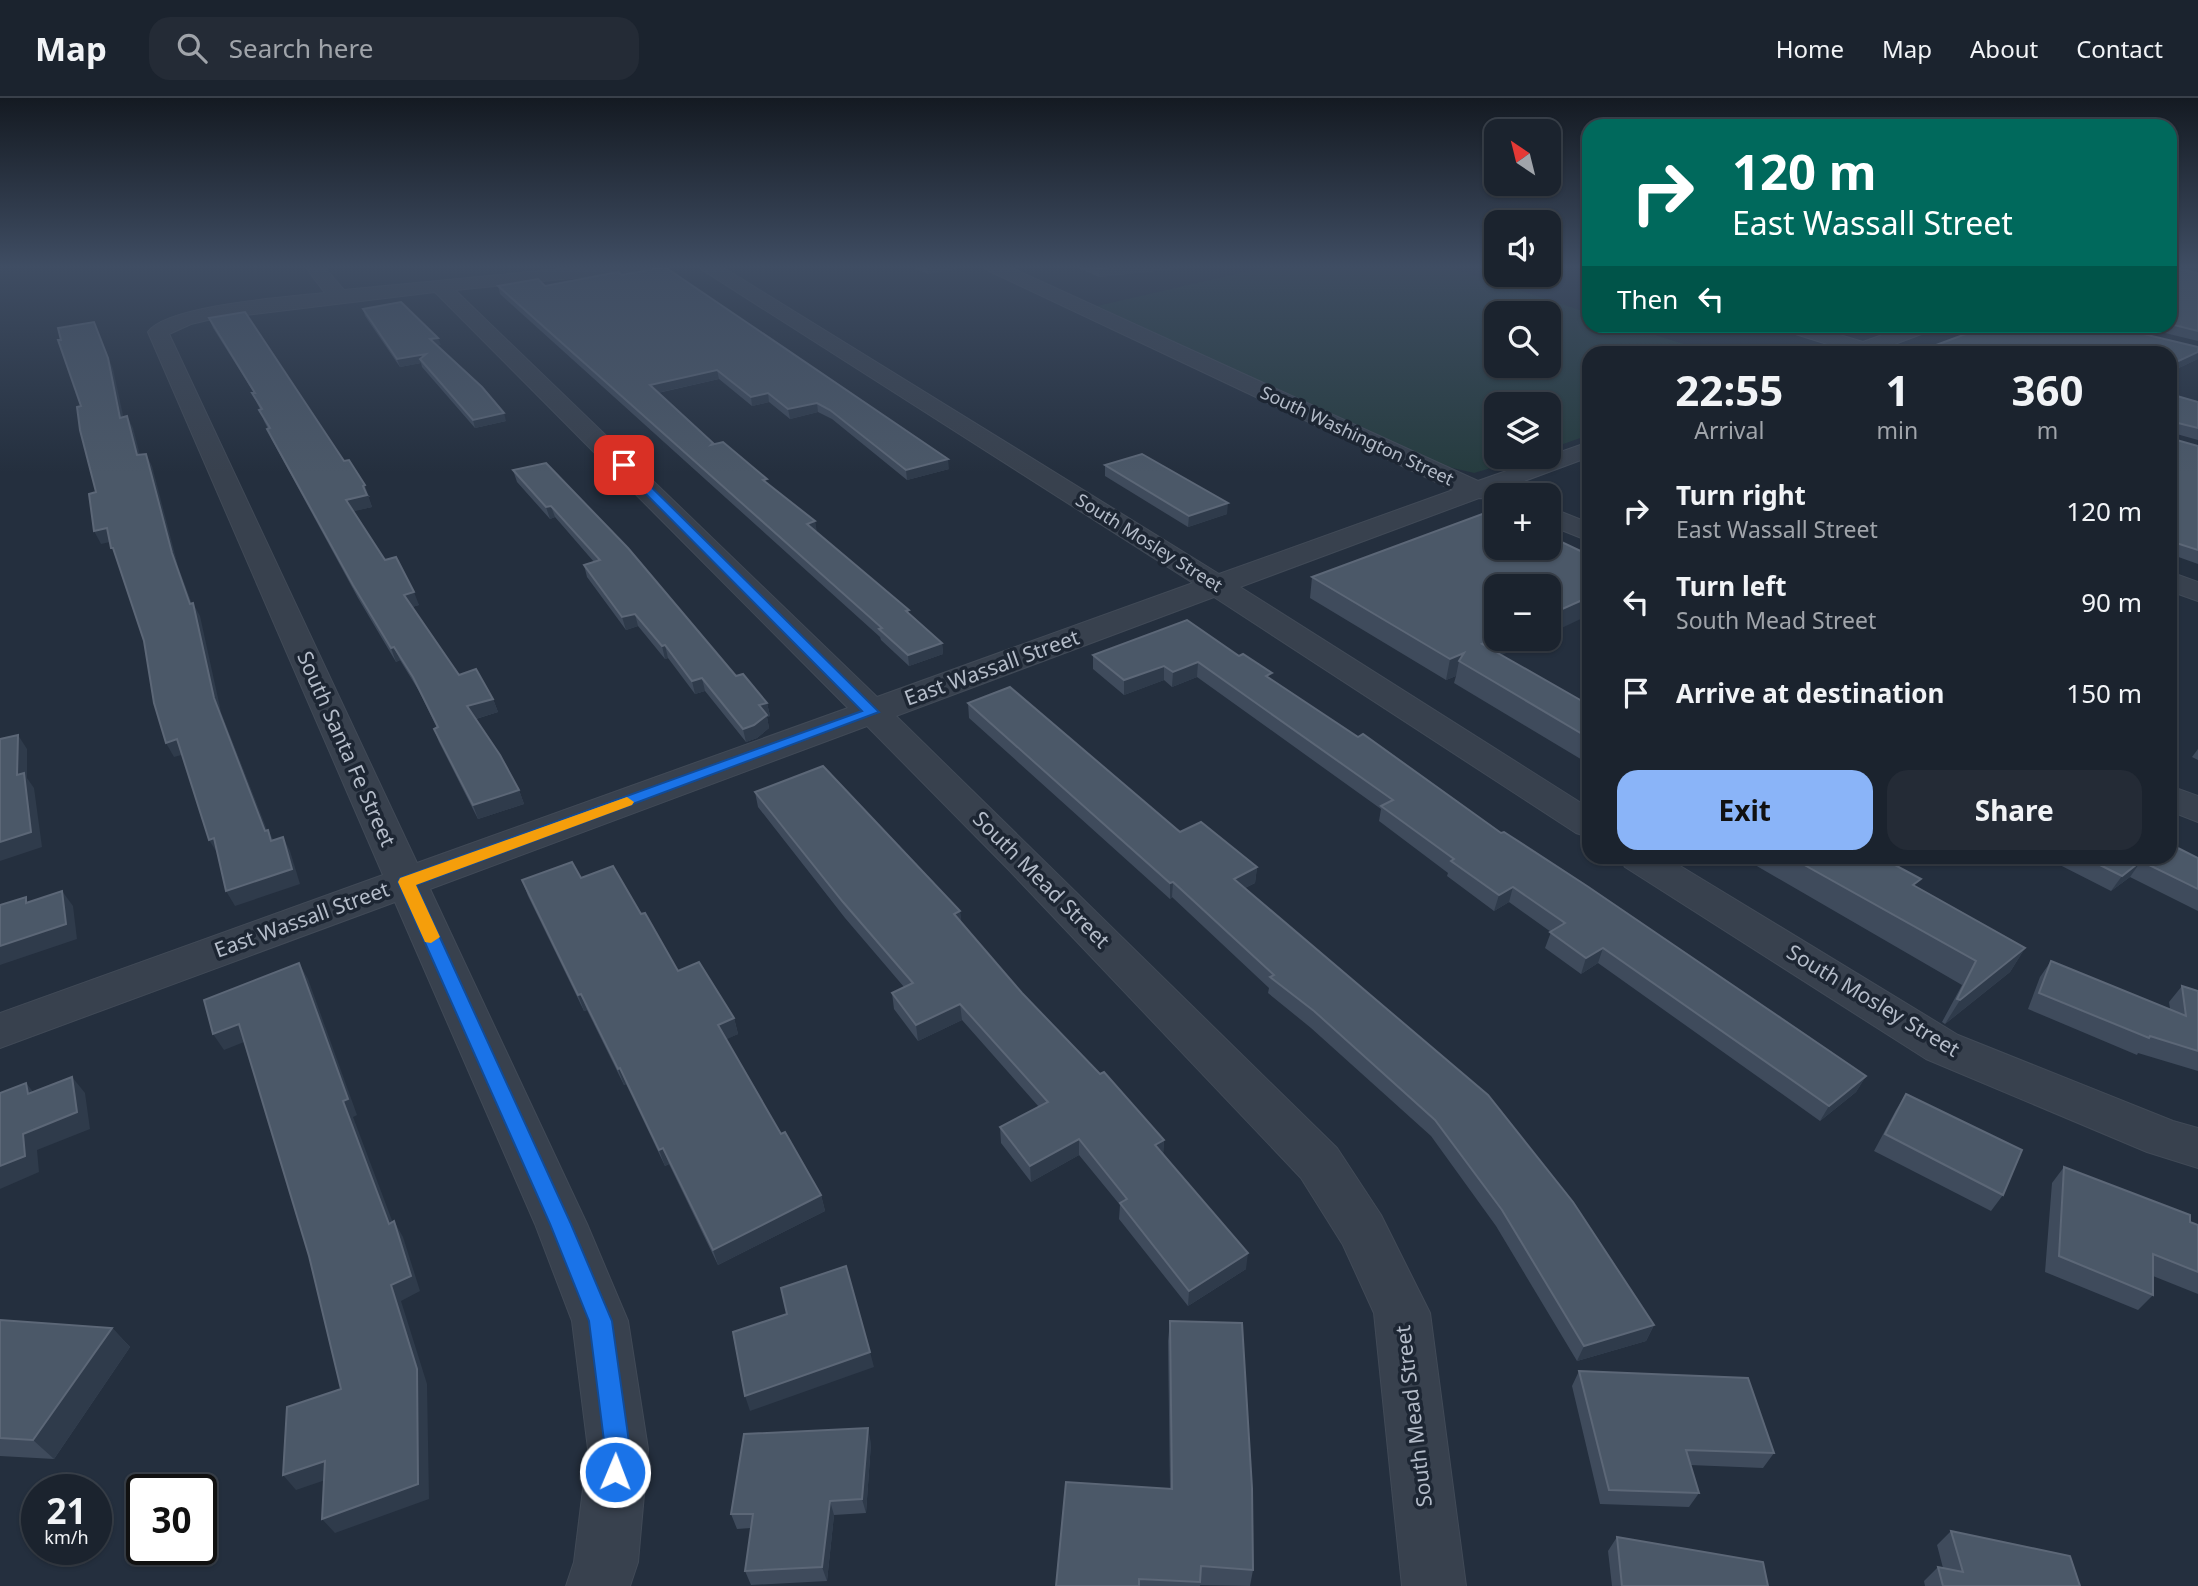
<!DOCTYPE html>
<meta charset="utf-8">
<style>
body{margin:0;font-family:"Noto Sans",sans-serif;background:#242b36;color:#f1f3f6;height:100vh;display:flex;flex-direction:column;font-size:26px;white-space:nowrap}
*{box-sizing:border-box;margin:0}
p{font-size:23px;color:#a0a4aa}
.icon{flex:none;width:38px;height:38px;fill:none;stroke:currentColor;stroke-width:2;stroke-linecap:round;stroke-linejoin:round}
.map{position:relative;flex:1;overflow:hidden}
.details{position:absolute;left:1582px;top:248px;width:595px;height:518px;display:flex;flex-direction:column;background:#1b232e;border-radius:21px;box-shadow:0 2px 5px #0004,0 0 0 2px #39404a}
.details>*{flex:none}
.guide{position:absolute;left:1582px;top:21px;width:595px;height:214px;border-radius:21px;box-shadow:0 2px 5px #0004,0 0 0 2px #39404a;background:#00695c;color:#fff;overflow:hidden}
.needle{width:46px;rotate:325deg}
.controls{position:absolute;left:1484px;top:21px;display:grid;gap:14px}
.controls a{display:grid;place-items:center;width:77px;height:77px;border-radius:14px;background:#1b232e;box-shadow:0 2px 5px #0004,0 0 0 2px #39404a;font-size:35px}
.speed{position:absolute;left:21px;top:1376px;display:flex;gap:14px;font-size:35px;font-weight:700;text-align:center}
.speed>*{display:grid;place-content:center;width:91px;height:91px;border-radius:50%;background:#1b232e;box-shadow:0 2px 5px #0004,0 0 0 2px #39404a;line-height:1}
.speed small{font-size:18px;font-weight:400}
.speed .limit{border:4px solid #111;border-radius:10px;background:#fff;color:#111}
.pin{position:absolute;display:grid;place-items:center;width:60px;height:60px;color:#fff;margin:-30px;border-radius:14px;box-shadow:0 4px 10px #0006}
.me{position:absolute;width:77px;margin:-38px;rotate:1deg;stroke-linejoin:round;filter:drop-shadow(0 0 5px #0008)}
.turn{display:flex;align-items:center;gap:24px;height:147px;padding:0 35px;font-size:32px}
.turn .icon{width:91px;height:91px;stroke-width:2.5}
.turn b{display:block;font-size:49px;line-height:60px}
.then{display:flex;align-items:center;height:66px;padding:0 35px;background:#0003;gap:14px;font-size:26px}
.eta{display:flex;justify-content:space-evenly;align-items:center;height:119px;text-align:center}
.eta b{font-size:42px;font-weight:700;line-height:49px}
.action{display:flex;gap:14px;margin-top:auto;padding:14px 35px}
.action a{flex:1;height:80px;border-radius:21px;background:#8ab4f8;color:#111;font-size:28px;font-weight:700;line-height:80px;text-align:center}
.action a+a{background:#242b36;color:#f1f3f6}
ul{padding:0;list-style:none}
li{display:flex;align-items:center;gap:21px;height:91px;padding:0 35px}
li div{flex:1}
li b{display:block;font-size:26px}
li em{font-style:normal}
header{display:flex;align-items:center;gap:42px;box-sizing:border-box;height:98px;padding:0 35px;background:#1b232e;border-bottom:2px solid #39404a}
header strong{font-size:33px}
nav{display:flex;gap:38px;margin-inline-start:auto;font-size:24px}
.search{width:490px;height:63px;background:#242b36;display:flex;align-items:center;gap:18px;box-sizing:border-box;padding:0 24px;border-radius:21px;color:#a0a4aa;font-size:26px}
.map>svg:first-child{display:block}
</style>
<header>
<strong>Map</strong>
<div class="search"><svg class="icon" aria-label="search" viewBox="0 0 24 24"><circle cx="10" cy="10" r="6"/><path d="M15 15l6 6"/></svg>Search here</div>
<nav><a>Home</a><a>Map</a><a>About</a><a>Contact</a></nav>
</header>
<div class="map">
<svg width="2198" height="1488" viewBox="0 0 2198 1488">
<rect width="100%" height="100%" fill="#242f3e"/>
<path fill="#263c3f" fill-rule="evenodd" d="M1275 167H1442L1589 215V228H1627L1712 255 1589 256V337L1549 351V306H1496V359H1528L1474 375 1436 366 1097 208ZM1496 215H1549V268H1496Z"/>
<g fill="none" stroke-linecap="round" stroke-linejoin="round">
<defs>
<g id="minor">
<path d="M304 167H322L344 192 602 167H660L657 171 651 172 455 192 877 599 1193 485 701 171 698 167H719L1219 476 1453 392 985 171 982 167H1005L1478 383 1589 344V359L1500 392 1502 395 1496 397V401L1479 400 1240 489 1589 710V739L1576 735 1214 499 896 618 1337 1050 1381 1117 1430 1215 1466 1488H1402L1374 1215 1343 1147 1301 1080 1008 771 867 628 430 791 587 1126 628 1223 648 1351 638 1464 630 1488H566L574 1464 588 1351 572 1223 535 1126 395 804 0 950V915L383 777 148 234C167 207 290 199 325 195ZM435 194 848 610 417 765 169 236 191 226 212 221Z"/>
<polygon points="1579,167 1589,167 1589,172 1582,171"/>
<polygon points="1780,228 1810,228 1863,244 1907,228 1935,228 1932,232 1884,250 1892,256 1841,256 1843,251 1783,232"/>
<polygon points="1549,409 1589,425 1589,443 1549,427"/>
<polygon points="2170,474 2198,484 2198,503 2170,493"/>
<polygon points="2170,688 2198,698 2198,724 2170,713"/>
<polygon points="1619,760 1667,760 1958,937 2173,1023 2198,1030 2198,1070 2147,1054 1926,961 1625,769"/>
</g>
</defs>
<use href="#minor" stroke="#414a57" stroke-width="2"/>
<use href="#minor" fill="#38414e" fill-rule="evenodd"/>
</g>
<g fill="#3f4b5c">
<polygon points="908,167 974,167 928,176"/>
<polygon points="1072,167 1211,167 1099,179"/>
<polygon points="2170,167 2174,170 2198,175 2198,243 2136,228 2170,228"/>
<polygon points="618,174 949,371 907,382 832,321 818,314 790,321 769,304 752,308 719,281 658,295 714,347 767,386 815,423 816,434 942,545 943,556 909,568 881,542 880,539 500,196 498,188 545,188"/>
<polygon points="363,211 441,247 437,247 506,323 475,330 422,269 421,265 400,269 365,218"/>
<polygon points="209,220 344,363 370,399 368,399 372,409 353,413 385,462 419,507 412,509 459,577 493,601 498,614 476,621 519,692 524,706 478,721 439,644 434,631 437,630 419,593 400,562 396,564 358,500 272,342 267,331 268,331 264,323 260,311 252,295 254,295 213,230"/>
<polygon points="1939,246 2198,249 2198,261 2170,274 2170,256 1936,255"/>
<polygon points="2170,296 2198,304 2198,342 2173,335 2173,341 2198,348 2198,466 2170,456"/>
<polygon points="1105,367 1227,416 1188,429 1105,378"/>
<polygon points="513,372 736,578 767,605 770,618 767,619 769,630 757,640 746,644 705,593 695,596 668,560 665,561 638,528 626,532 587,479 584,467 594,464 555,419 550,421 517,384"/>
<polygon points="1312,479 1501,557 1589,607 1589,666 1454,585 1456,578 1446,582 1310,500"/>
<polygon points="1187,522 1272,582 1866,978 1856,994 1820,1023 1598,865 1581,876 1545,850 1551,834 1509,804 1494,813 1447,778 1448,775 1379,723 1381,711 1197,579 1172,589 1164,582 1124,597 1093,571 1093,557"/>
<polygon points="968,605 1180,734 1257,769 1255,785 1245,790 1654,1227 1646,1243 1577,1263 1496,1128 1431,1038 1311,930 1268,895 1269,890 1172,799 1170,801 969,620"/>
<polygon points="2198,651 2198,662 2192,659"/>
<polygon points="755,694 960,813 961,825 1022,895 1164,1042 1163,1057 1246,1171 1188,1208 1119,1121 1120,1107 1079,1057 1031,1084 1001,1045 1000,1029 1039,1009 962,922 918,943 894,911 892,895 904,889 845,820 758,709"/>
<polygon points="1743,760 1882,760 1916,789 2025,850 2010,874 1945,926 1942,924 1962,887"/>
<polygon points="2052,760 2198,760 2198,813 2130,779 2111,793 2050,762"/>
<polygon points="581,780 641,816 678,873 734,920 738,936 726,941 781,1036 821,1097 825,1113 718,1167 669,1066 665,1068 626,986 624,987 587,912 584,913 528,798 522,782"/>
<polygon points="2051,863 2170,911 2169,904 2182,888 2198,893 2198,973 2138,955 2137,957 2028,911 2040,879"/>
<polygon points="1906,996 2003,1097 1991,1113 1874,1053 1896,1012"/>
<polygon points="2064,1069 2190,1124 2198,1127 2198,1196 2153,1178 2153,1197 2138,1212 2045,1174 2052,1085"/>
<polygon points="0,1222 112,1230 130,1249 54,1361 0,1358"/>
<polygon points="1170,1223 1253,1472 1250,1488 1200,1487 1200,1488 1056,1488 1170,1391 1168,1243"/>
<polygon points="1579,1273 1774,1355 1763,1370 1690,1367 1699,1395 1689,1409 1600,1406 1572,1288"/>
<polygon points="871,1345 866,1415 834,1417 827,1483 751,1487 745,1473 751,1430 737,1431 731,1416"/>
<polygon points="1951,1433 2080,1488 1925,1488 1924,1483 1938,1469 1943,1470 1937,1447"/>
<polygon points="1617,1439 1768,1488 1612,1488 1608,1453"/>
</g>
<g fill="#2f3b4b">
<polygon points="931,167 974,167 928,176 927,168"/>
<polygon points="1134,167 1211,167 1099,179 1099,170"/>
<polygon points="94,224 113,271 126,331 120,320"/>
<polygon points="438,240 441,247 433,248 430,241"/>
<polygon points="2198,254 2198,261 2170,274 2170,267"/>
<polygon points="426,256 420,261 421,265 400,269 397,261"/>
<polygon points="717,272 719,281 652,296 650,287"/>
<polygon points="768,295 769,304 752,308 751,299"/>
<polygon points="817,305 818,314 790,321 788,311"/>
<polygon points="504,315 506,323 475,330 473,322"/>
<polygon points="127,318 133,330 143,369 137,357"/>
<polygon points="146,356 152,368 178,468 195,514 193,505 200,518 221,614 271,742 268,732 276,747 279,757 265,733 214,600 190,506 172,455"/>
<polygon points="948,361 949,371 907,382 906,372"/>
<polygon points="365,387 372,409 351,414 346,402 363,388"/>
<polygon points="1228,405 1227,416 1188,429 1189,418"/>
<polygon points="551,408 555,419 550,421 546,409"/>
<polygon points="815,423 817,434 808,436 807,426"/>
<polygon points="107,430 114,443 101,446 94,433"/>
<polygon points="414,494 419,507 409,510 404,497"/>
<polygon points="1589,499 1589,517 1549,536 1549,517"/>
<polygon points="635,516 638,528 626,532 622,519"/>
<polygon points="1496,541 1537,541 1478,568 1482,546"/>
<polygon points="942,545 943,556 909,568 908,557"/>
<polygon points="665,547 668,560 665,561 662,548"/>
<polygon points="394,549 400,562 396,564 391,550"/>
<polygon points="1464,555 1459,563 1456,578 1446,582 1450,561"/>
<polygon points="1198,564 1197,579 1172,589 1173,574"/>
<polygon points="1164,568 1164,582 1124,597 1124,582"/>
<polygon points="702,580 705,593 695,596 692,583"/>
<polygon points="493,601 498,614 472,622 467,608"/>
<polygon points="767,605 770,618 767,619 769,630 757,640 746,644 743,631 759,607"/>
<polygon points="18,637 27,651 27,680 34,690 42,749 0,763 0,744 17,677"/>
<polygon points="177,641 185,656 174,659 166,645"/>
<polygon points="519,692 524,706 478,721 473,707"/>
<polygon points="283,739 290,753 300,786 235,808 226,793"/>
<polygon points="214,740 218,756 209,742"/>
<polygon points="2141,763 2130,779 2111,793 2122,778"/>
<polygon points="1257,769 1255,785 1233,796 1234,781"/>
<polygon points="1173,784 1172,799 1170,801 1170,785"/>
<polygon points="1513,789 1509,804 1494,813 1499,797"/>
<polygon points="62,793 73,808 77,841 0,867 0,848"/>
<polygon points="960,813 962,829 954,816"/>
<polygon points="1603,850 1598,865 1581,876 1586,860"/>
<polygon points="2025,850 2010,874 1945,926 1960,902"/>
<polygon points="299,865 308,881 357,1017 353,1019 399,1141 389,1126 343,1003"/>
<polygon points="581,896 587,912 584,913 578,897"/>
<polygon points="960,906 962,922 918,943 916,927"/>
<polygon points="734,920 738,936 723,943 718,927"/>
<polygon points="239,926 249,942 224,952 213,936"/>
<polygon points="620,970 626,986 624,987 618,971"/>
<polygon points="1866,978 1856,994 1820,1023 1829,1008"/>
<polygon points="72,979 85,995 90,1031 37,1052 39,1074 0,1091 0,1068 23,1036"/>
<polygon points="26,985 39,1001 28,996"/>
<polygon points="1079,1041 1079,1057 1031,1084 1030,1068"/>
<polygon points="1164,1042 1163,1058 1155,1047"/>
<polygon points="663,1050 669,1066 665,1068 659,1052"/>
<polygon points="821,1097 825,1113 718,1167 713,1152"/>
<polygon points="394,1123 403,1139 420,1193 401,1203 427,1286 429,1401 335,1435 322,1421 391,1187"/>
<polygon points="1248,1155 1246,1171 1188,1208 1189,1193"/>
<polygon points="1654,1227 1646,1243 1577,1263 1584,1248"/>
<polygon points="112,1230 130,1249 54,1361 33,1342"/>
<polygon points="870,1254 874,1269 750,1313 745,1298"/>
<polygon points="868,1330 871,1345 866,1415 862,1401"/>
<polygon points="325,1363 337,1378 296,1392 283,1377"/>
<polygon points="830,1403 834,1417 827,1483 822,1469"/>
</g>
<g fill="#4b5868" stroke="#5c6777" stroke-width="2">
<polygon points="1091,167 1134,167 1099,170"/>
<polygon points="2170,167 2173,167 2174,170 2198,175 2198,233 2170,226"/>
<polygon points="665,169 948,361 906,372 830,312 817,305 788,311 768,295 751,299 717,272 650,287 713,345 711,347 723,344 767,381 763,382 815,423 807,426 909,512 906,513 942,545 908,557 879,531 882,530 498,188 538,181 545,188 618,174 622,177"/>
<polygon points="401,204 438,240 430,241 482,289 504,315 473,322 420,261 426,256 397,261 363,211"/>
<polygon points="245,214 344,363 349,362 365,387 363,388 367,397 346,402 385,462 396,459 414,494 404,497 459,577 476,571 493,601 467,608 500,657 519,692 473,707 434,631 438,629 413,579 394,549 391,550 353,487 267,331 270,330 259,312 262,311 252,295 255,295 209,220"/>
<polygon points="94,224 108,260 120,320 127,318 137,357 146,356 172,455 190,506 193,505 214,600 265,733 268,732 271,743 283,739 292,771 226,793 214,740 209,742 177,641 166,645 154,605 144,543 113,450 111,450 107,430 94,433 89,396 96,394 80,332 77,309 81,308 58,242 61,242 58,230"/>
<polygon points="1987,228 2110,228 2198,249 2198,254 2170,267 2170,256 1972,256 1939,246"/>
<polygon points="2170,296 2198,304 2198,330 2174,324 2173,341 2198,348 2198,452 2170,443"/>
<polygon points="1142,356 1228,405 1189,418 1105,367"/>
<polygon points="546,365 628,450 736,578 743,576 767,605 759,607 767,617 754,627 743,631 702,580 692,583 665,547 662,548 635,516 622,519 584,467 600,462 551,408 546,409 513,372"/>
<polygon points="1493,412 1496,413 1496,450 1549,450 1549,438 1589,457 1589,499 1549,517 1549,488 1496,488 1496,540 1482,546 1589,607 1589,640 1459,563 1464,555 1450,561 1312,479"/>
<polygon points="1187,522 1239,558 1243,556 1272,575 1266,578 1358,639 1363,636 1501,735 1504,734 1587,788 1866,978 1829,1008 1603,850 1586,860 1550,834 1565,825 1513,789 1499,797 1451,763 1454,761 1381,708 1393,702 1198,564 1173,574 1164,568 1124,582 1093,557"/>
<polygon points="1010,589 1180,734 1201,724 1257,769 1234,781 1488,997 1573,1104 1654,1227 1584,1248 1502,1112 1435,1022 1314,913 1270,879 1274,877 1173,784 1170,785 968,605"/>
<polygon points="18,637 17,677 24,675 31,734 0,744 0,641"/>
<polygon points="823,668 960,813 954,816 1022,895 1100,976 1104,974 1164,1042 1155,1047 1248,1155 1189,1193 1120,1105 1127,1101 1079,1041 1030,1068 1000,1029 1048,1004 960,906 916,927 892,895 913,885 843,804 755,694"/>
<polygon points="2170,746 2198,760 2198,791 2141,763 2122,778 2086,760 2170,760"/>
<polygon points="1792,760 1882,760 1921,781 1913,787 2025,850 1960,902 1957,901 1976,863"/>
<polygon points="572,764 581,780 613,768 641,816 645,815 678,873 699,864 734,920 718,927 781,1036 785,1034 821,1097 713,1152 663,1050 659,1052 620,970 618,971 581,896 578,897 522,782"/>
<polygon points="62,793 66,826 0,848 0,807 26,799 26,805"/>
<polygon points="2051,863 2186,918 2182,888 2198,893 2198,953 2150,938 2149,940 2039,895"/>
<polygon points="299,865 348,1001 343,1003 389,1126 394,1123 411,1178 391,1187 417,1271 418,1386 322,1421 325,1363 283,1377 287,1309 341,1291 309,1158 239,926 213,936 204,902"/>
<polygon points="72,979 77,1014 23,1036 25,1058 0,1068 0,995 26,985 28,996"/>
<polygon points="1906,996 2022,1052 2003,1097 1885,1036"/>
<polygon points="2064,1069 2190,1117 2190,1124 2198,1127 2198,1174 2153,1156 2153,1197 2059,1158"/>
<polygon points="846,1168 870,1254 745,1298 733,1234 787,1216 781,1190"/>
<polygon points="0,1222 112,1230 33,1342 0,1340"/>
<polygon points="1170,1223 1242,1225 1252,1390 1253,1472 1201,1468 1200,1484 1139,1481 1139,1488 1056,1488 1066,1384 1172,1391"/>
<polygon points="1579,1273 1748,1280 1774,1355 1686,1352 1699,1395 1609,1392"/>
<polygon points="868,1330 862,1401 830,1403 822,1469 745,1473 753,1416 731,1416 744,1336"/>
<polygon points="1951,1433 2070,1458 2080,1488 1943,1488 1938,1469 1963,1474"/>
<polygon points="1617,1439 1763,1464 1768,1488 1622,1488"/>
</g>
<linearGradient id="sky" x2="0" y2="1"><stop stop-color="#141a22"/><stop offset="0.45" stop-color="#3f4d63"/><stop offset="1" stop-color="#3f4d63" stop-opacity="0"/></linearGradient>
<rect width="2198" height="375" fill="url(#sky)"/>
<polygon fill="#1a73e8" stroke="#114b97" stroke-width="2" points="620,365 627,365 879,614 416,787 571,1126 612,1223 630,1351 624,1382 615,1386 606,1382 603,1374 605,1351 589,1223 550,1126 398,784 400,780 862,613 620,370"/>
<polygon fill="#f59e0b" points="627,699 634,704 632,707 416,787 440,839 431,845 425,844 398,784 400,780"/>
<g text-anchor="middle" stroke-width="7" stroke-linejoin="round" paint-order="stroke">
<g font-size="18" fill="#b4bcc9" stroke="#1d2633">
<text transform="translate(1357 338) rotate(25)" y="6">South Washington Street</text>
<text transform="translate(1149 445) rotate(32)" y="6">South Mosley Street</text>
</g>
<g font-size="21" fill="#b4bcc9" stroke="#1d2633">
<text transform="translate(992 570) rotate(-20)" y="7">East Wassall Street</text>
<text transform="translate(346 651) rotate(66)" y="7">South Santa Fe Street</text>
<text transform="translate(1041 782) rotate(45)" y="7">South Mead Street</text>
<text transform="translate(302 822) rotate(-20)" y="7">East Wassall Street</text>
<text transform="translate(1873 903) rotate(31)" y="7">South Mosley Street</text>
<text transform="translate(1414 1318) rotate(-97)" y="7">South Mead Street</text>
</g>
</g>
</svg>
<div class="controls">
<a><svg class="needle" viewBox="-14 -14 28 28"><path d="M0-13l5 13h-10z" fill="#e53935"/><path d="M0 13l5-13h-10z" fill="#a0a4aa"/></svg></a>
<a><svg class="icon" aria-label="sound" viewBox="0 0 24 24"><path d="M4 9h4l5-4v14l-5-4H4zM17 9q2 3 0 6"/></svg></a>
<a><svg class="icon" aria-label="search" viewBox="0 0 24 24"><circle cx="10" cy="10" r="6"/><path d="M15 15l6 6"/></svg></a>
<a><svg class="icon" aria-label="layers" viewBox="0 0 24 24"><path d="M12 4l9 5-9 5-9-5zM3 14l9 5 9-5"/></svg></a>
<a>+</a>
<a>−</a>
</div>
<div class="speed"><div>21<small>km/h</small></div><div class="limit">30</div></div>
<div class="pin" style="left:624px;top:367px;background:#d93025"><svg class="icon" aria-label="arrive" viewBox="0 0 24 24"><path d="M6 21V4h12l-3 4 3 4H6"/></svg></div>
<svg class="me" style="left:615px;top:1374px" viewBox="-20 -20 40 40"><circle r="17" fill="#1a73e8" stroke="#fff" stroke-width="3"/><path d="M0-11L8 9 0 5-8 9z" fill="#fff"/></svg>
<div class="guide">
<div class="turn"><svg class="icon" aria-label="right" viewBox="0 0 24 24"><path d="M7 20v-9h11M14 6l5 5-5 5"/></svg><div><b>120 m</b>East Wassall Street</div></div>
<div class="then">Then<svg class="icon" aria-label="left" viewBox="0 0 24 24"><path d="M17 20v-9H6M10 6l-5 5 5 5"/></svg></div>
</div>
<section class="details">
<div class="eta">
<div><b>22:55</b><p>Arrival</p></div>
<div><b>1</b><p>min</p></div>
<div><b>360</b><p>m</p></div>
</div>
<ul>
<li><svg class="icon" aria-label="right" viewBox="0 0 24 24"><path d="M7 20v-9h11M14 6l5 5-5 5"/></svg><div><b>Turn right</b><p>East Wassall Street</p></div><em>120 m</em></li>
<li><svg class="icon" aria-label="left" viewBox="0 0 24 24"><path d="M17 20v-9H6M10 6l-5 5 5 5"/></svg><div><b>Turn left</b><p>South Mead Street</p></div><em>90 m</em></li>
<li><svg class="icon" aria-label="arrive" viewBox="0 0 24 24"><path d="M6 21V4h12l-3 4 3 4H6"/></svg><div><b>Arrive at destination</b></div><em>150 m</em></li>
</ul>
<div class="action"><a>Exit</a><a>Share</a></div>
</section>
</div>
